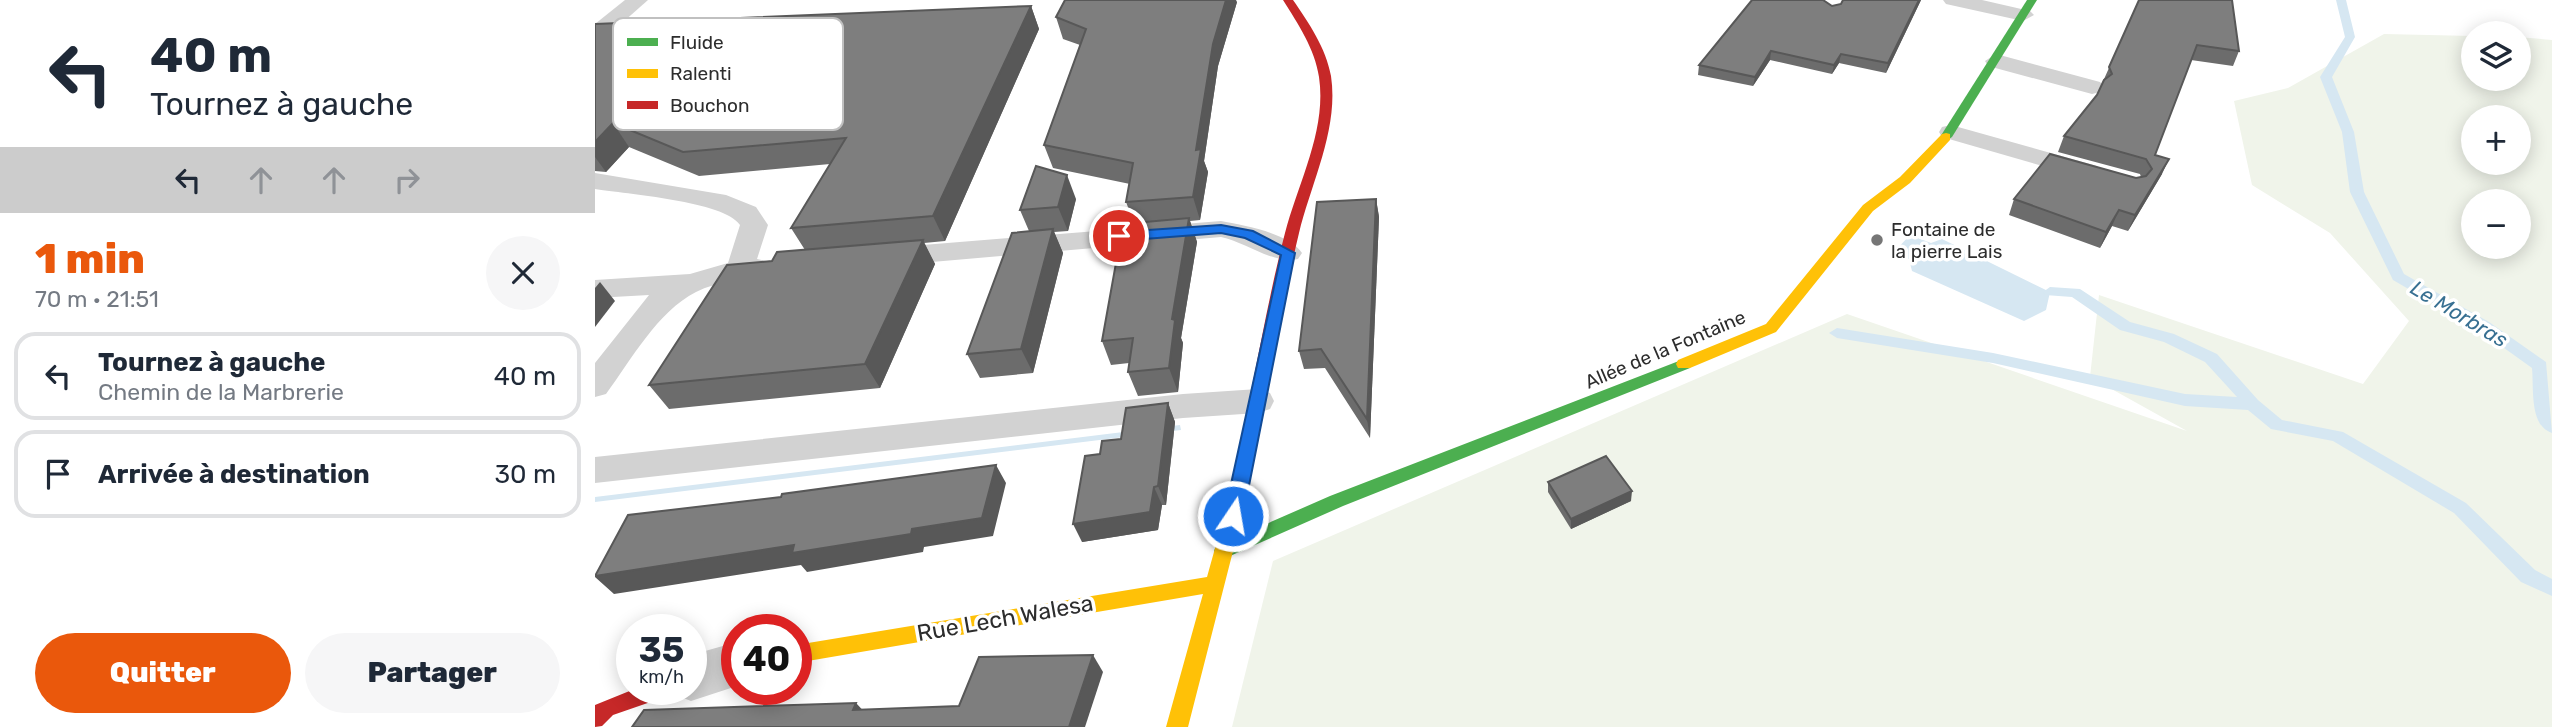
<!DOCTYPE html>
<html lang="fr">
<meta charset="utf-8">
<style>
body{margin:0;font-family:Rubik,sans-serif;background:#f6f6f7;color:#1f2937;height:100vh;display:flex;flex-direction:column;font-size:26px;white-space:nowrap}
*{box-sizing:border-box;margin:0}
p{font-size:23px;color:#747a83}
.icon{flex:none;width:38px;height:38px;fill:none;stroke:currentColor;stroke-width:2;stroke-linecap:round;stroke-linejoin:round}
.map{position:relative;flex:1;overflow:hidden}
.sheet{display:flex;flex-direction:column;background:#fff;width:595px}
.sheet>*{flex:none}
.hud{background:#fff;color:#1f2937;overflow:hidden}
.tools{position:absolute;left:1866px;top:21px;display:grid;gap:14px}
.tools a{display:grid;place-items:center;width:70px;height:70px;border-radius:50%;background:#fff;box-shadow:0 4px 18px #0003;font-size:35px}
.speed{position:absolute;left:21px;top:614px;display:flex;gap:14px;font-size:35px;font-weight:700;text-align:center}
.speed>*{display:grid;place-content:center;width:91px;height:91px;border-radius:50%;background:#fff;box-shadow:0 4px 18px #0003;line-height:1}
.speed small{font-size:18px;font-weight:400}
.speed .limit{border:10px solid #d22;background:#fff;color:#111}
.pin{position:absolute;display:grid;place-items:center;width:60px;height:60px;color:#fff;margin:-30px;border:4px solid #fff;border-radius:50%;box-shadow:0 2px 7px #0007}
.me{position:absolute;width:77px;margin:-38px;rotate:12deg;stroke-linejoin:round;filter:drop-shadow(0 0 5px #0008)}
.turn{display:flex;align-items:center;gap:24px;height:147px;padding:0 35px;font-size:32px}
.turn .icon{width:91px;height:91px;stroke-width:2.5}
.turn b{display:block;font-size:49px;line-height:60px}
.lanes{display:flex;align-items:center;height:66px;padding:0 35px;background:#0003;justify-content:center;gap:35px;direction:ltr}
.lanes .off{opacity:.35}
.round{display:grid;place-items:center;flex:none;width:74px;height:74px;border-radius:37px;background:#f6f6f7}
.head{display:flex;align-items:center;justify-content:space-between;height:119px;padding:0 35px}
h1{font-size:42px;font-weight:800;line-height:52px;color:#ea580c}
.action{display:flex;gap:14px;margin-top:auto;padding:14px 35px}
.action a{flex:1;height:80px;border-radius:42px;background:#ea580c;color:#fff;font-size:28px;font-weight:800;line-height:80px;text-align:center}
.action a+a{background:#f6f6f7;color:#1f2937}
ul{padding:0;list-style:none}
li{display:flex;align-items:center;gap:21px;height:88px;margin:0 14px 10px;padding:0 21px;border:4px solid #e0e1e3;border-radius:21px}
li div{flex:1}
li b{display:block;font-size:26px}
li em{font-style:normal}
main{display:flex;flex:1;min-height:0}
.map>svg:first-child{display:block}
</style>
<main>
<section class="sheet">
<div class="hud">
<div class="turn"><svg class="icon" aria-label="left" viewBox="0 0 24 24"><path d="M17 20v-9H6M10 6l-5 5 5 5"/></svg><div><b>40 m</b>Tournez à gauche</div></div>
<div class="lanes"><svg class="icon" aria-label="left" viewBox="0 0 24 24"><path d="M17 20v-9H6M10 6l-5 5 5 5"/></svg><svg class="icon off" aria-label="ahead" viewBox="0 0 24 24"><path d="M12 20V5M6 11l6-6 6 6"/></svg><svg class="icon off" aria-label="ahead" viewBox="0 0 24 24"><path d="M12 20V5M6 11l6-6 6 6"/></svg><svg class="icon off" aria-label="right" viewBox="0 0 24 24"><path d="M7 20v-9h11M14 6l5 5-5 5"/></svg></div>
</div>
<div class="head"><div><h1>1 min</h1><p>70 m · 21:51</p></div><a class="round"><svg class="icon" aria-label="close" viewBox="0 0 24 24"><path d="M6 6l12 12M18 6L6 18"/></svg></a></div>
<ul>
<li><svg class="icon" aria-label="left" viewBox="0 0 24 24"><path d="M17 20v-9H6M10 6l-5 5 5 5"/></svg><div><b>Tournez à gauche</b><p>Chemin de la Marbrerie</p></div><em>40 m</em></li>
<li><svg class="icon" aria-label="arrive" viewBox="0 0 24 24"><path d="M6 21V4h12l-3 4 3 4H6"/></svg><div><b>Arrivée à destination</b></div><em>30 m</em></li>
</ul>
<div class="action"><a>Quitter</a><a>Partager</a></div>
</section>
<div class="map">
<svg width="1957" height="727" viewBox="0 0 1957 727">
<rect width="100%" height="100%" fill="#fff"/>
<path fill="#f0f4ea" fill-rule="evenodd" d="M1789 34 1878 36V79H1923V37L1957 40V727H637L678 561 1252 314 1592 431 1495 377 1504 295 1768 384 1814 321 1735 233 1657 185 1639 101 1693 88ZM1878 117H1923V163H1878ZM1878 201H1923V247H1878Z"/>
<g fill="#d6e7f2">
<polygon points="1315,235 1336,243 1347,239 1455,292 1451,310 1429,321 1317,271 1314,259 1299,252"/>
<polygon points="585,425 586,430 0,502 0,497"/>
</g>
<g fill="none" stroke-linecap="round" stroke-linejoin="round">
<g fill="#d6e7f2" fill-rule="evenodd">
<path d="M1741 0H1751L1760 37 1737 77 1759 132 1769 192 1809 274 1894 322 1951 362 1957 433C1934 426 1939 388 1937 368L1884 330 1798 280 1755 192 1747 132 1725 77 1750 37Z"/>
<polygon points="1455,287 1485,289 1535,322 1579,334 1622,354 1663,400 1687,420 1748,432 1871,503 1940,570 1957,579 1957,596 1926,582 1859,513 1738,441 1676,429 1653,410 1590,406 1398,363 1242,338 1234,333 1242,328 1398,353 1590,394 1642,397 1610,362 1569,342 1525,330 1477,297 1450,295 1448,292"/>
</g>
<g fill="#d2d2d2" fill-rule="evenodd">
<polygon points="30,0 53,0 10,38 0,39 0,24"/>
<polygon points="1348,0 1387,0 1435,11 1439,15 1428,21 1351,4"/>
<polygon points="1401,54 1505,82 1509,87 1505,92 1497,94 1393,66 1390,61"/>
<polygon points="1356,125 1502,166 1506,171 1502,176 1493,179 1347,137 1344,132 1347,127"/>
<path d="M0 173 131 195 161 207 173 225 162 259 176 262 180 268 176 274C152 281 125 280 101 292 62 312 37 359 11 394L0 397V363L54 295 0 298V280L95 274 133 263 145 225C130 201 30 194 0 189Z"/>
<path d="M626 221C648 225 694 233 707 253L703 259C679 265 651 242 626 237L291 266 281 263 277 257 281 251 291 248Z"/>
<polygon points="663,389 675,393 679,401 675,409 663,413 588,418 0,483 0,457 588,394"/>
</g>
<polygon fill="#d2d2d2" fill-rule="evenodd" points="142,642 142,686 96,701 78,694 76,690 96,690 96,655"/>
<g fill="#4caf50" fill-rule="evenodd">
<polygon points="1432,0 1442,0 1357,137 1351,141 1347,140 1345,137"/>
<polygon points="1089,359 1097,364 1095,368 748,506 635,556 628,559 621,556 619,551 621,546 735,496"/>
</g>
<g fill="#ffc107" fill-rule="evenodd">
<polygon points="1351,133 1355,134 1355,140 1315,183 1278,211 1181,332 1095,368 1083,368 1081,364 1083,360 1171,324 1268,205 1305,177 1347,134"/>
<polygon points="663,390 671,396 647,516 593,727 571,727 608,594 201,663 201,645 612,577 629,516 655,396"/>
</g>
<g fill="#c62828" fill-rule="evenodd">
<path d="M688 0H698C714 23 731 48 736 76 744 129 716 183 704 233 691 287 682 342 671 396L663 402 655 396C666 342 676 287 690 233 703 183 732 130 724 77 720 49 703 24 688 0Z"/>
<polygon points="37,690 73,690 70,697 18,715 7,726 0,727 0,705"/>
</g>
</g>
<g fill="#6c6c6c">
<polygon points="1248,0 1326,0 1291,73 1244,63 1237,74 1175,60 1158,86 1103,75 1104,65 1237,6 1246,4"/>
<polygon points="1544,0 1644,51 1638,66 1596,60 1560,155 1567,174 1533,231 1517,226 1505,248 1414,215 1419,199 1546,177 1545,174 1463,152 1469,136 1502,95"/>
<polygon points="642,2 623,66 609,161 613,172 605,220 595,221 602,242 586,338 588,343 583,392 543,396 533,372 534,363 516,365 507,341 539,223 531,202 535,184 458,168 449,145 485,45 468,39 461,17"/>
<polygon points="436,6 444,29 350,241 329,243 340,264 285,388 74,409 54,385 177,261 210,250 196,228 235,164 104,176 34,147 11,172 0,171 0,24"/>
<polygon points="481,199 473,231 459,232 468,253 438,373 385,378 372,354 434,231 425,210"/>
<polygon points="781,199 784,217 775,438 730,368 709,369 704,351"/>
<polygon points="573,403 580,422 571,505 567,505 563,530 487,542 505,454"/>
<polygon points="953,482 1036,501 976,529 953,492"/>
</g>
<g fill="#585858">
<polygon points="631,0 641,0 642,2 623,66 609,161 613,172 605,220 598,197 601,150 618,44"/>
<polygon points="1324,0 1326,0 1291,73 1293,63"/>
<polygon points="436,6 444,29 350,241 338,216"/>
<polygon points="1176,51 1175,60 1158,86 1160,77"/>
<polygon points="1246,54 1244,63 1237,74 1239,65"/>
<polygon points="18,123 34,147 11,172 0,157 0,142"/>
<polygon points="1574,159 1567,174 1533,231 1540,215"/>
<polygon points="472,175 481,199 473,231 463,207"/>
<polygon points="781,199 784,217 775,438 772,419"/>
<polygon points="1524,210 1517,226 1505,248 1511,232"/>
<polygon points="594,218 602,242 586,338 588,343 583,392 574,368 577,319"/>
<polygon points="458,229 468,253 438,373 426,349"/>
<polygon points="328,240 340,264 285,388 270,364"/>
<polygon points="5,282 20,301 0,327 0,288"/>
<polygon points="573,403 580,422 571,505 563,486"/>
<polygon points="401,465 411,483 398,536 329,547 328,552 212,572 206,565 19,594 0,577 0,576 199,545"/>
<polygon points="559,487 567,505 563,530 487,542 478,524"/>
<polygon points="1037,491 1036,501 976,529 976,519"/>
<polygon points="498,655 508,672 490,727 474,727"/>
<polygon points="261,703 276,719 258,710"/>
</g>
<g fill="#7e7e7e" stroke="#585858" stroke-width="2">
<polygon points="470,0 631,0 618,44 601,150 606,149 598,197 531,202 538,163 449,145 491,29 461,17"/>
<polygon points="1157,0 1228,0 1237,6 1246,4 1248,0 1324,0 1293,63 1246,54 1239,65 1176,51 1160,77 1104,65"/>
<polygon points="1544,0 1637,0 1644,51 1602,45 1560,155 1574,159 1540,215 1524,210 1511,232 1419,199 1455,154 1541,178 1551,176 1557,169 1551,159 1469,136 1502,95 1509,80 1517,74 1514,67"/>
<polygon points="436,6 338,216 196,228 251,138 88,152 18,123 0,142 0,24"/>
<polygon points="441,166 472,175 463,207 425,210"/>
<polygon points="781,199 772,419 726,349 704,351 722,202"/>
<polygon points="594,218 577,319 580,320 574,368 533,372 538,338 507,341 528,224"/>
<polygon points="458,229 426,349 372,354 417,233"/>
<polygon points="328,240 270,364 54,385 132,265 177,261 182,252"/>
<polygon points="573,403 563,486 559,487 555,512 478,524 490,456 505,454 507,441 526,439 531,408"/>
<polygon points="1011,456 1037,491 976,519 953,482"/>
<polygon points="401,465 387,518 317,529 316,534 197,553 199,545 0,576 33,515 186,497 187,494"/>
<polygon points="498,655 474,727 37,727 49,710 261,703 258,710 364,706 384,657"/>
</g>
<polygon fill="#1a73e8" stroke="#114b97" stroke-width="2" points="626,225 658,231 700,253 648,516 638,523 629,516 686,255 650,238 626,233 524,241 517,236 524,232"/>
<circle fill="#767676" stroke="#fff" stroke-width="2.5" cx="1282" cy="240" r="7"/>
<g text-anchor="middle" stroke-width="7" stroke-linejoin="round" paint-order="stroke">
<g font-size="19" fill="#2d2d2d" stroke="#fff" text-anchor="start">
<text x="1296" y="236">Fontaine de<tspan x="1296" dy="22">la pierre Lais</tspan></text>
</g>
<g font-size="19" fill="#2d2d2d" stroke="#fff">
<text transform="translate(1070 349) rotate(-23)" y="7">Allée de la Fontaine</text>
</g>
<g font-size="21" font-style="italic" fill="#387092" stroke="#fff">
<text transform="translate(1864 314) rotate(31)" y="7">Le Morbras</text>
</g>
<g font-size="23" fill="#2d2d2d" stroke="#fff">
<text transform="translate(410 618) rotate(-10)" y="8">Rue Lech Walesa</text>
</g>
</g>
<rect x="18" y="18" width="230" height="112" rx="10" fill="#fff" stroke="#c0c0c0" stroke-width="2"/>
<rect x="32" y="38" width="31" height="8" fill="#4caf50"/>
<rect x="32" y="69" width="31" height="9" fill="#ffc107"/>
<rect x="32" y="101" width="31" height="8" fill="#c62828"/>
<g font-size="19" fill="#2d2d2d">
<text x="75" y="49">Fluide</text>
<text x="75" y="80">Ralenti</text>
<text x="75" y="112">Bouchon</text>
</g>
</svg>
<div class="tools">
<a><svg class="icon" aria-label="layers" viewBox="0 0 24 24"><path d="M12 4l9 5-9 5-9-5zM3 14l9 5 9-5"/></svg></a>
<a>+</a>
<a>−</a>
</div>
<div class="speed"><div>35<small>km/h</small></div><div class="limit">40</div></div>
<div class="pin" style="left:524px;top:236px;background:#d93025"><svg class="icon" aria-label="arrive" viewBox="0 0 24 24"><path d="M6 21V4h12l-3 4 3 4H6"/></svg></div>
<svg class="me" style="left:638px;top:516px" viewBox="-20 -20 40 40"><circle r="17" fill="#1a73e8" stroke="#fff" stroke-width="3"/><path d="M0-11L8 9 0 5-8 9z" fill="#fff"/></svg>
</div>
</main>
